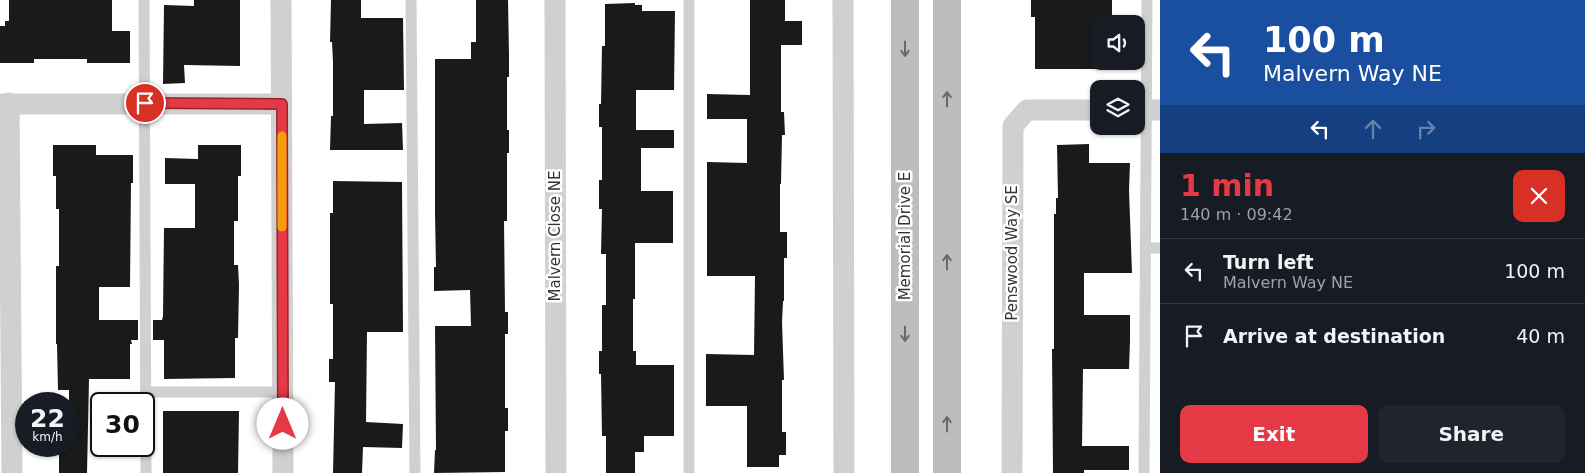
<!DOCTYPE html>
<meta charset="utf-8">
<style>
body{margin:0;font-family:"DejaVu Sans",sans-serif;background:#20242c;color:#f1f3f6;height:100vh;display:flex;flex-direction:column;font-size:19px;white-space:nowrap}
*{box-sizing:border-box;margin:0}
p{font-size:16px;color:#9ea1a6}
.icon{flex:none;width:28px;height:28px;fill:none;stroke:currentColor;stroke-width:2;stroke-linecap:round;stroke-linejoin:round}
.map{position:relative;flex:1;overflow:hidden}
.side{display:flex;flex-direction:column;background:#171b24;width:425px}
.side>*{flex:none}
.top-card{background:#1a4fa0;color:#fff;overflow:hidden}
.fabs{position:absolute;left:1090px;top:15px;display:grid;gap:10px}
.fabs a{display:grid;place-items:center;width:55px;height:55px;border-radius:10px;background:#171b24;box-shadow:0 1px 4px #0004;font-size:25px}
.speed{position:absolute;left:15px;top:392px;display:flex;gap:10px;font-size:25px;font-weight:700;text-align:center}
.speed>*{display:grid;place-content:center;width:65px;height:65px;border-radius:50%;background:#171b24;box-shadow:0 1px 4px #0004;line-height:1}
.speed small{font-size:12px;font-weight:400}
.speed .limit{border:2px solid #111;border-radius:8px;background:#fff;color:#111}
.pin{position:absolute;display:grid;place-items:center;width:42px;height:42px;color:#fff;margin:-21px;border:2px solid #fff;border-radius:50%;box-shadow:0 1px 5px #0007}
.me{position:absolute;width:55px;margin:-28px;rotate:0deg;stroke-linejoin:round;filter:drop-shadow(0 0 4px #0008)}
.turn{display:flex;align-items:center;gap:18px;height:105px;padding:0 20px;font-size:22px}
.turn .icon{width:65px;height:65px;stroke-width:2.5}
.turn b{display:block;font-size:35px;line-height:42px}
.lanes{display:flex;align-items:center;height:48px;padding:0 20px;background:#0003;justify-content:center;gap:25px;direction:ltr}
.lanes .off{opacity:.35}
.round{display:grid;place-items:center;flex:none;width:52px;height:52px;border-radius:10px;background:#20242c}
.overview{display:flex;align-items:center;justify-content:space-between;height:85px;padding:0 20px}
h1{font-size:30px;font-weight:700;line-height:38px;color:#e63946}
.action{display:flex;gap:10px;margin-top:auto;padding:10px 20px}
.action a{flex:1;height:58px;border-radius:10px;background:#e63946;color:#fff;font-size:20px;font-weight:700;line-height:58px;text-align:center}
.action a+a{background:#20242c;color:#f1f3f6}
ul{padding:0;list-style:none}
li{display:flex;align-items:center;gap:15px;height:65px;padding:0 20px;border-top:1px solid #363941}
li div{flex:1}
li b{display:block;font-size:19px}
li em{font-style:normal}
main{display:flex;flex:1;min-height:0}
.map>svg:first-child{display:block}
</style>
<main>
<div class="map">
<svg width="1160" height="473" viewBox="0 0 1160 473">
<rect width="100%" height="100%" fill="#fff"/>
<g fill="#1a1a1a">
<polygon points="9,0 112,0 112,31 130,31 130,63 87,63 87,59 34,59 34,63 0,63 0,26 5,26 5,21 9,21"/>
<polygon points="194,0 240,0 240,66 184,65 185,83 163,84 164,5 194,6"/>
<polygon points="331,0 361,0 361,18 403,18 404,90 364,90 364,124 402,123 403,150 330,150 331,116 333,116 333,62 332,42 330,42"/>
<polygon points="476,0 508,0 509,55 509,77 507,77 507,130 509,130 509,153 507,153 507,221 504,221 505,312 508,312 508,334 505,334 505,408 508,408 508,431 505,431 505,472 434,473 435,450 436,450 435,326 471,326 470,290 434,291 434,267 436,267 435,213 435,59 471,59 471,42 476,42"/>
<polygon points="750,0 785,0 785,21 802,21 802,45 781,45 781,112 784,112 785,135 782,135 781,184 780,184 780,232 787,232 787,258 784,258 784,301 783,301 782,322 784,380 782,380 782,432 786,432 786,455 779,455 779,467 747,467 747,406 706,406 706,354 754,355 755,276 707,276 707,162 747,163 747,119 707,119 707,94 750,95"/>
<polygon points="1031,0 1112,0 1112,21 1099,21 1099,69 1035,69 1035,17 1031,17"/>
<polygon points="635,3 635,5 642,5 642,11 675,11 674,90 636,90 636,130 674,130 674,148 641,148 641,191 673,191 673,243 635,243 635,299 633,299 633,351 636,351 636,365 674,365 674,436 644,436 644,452 635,452 635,473 606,473 606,436 602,436 601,374 599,374 599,351 602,351 602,305 606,305 606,254 601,254 602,209 599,209 599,180 602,180 602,127 599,127 599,104 601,104 602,46 605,46 605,4"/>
<polygon points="1089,144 1089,163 1130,163 1129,190 1132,273 1084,273 1084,315 1130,315 1130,341 1129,369 1083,369 1082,446 1129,446 1129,470 1084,470 1084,473 1053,473 1052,349 1054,349 1054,214 1056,214 1056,198 1058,198 1057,145"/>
<polygon points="53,145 96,145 96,155 133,155 133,183 131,183 130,287 99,287 99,320 138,320 138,340 131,340 132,344 130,344 130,379 89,379 87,473 59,473 59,446 69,446 69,390 58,390 57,344 56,344 56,266 59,266 59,209 56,209 56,176 53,176"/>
<polygon points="198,145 241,145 241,176 238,176 238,221 234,221 234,265 238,265 239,285 238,338 235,338 235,378 164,379 164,340 153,340 153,320 162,320 163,316 164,228 195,228 195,184 165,184 165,158 198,159"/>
<polygon points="333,181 402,182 403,332 367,332 366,422 403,424 402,448 363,447 362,473 333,473 335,382 329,382 329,359 333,359 333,304 330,304 330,213 333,213"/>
<polygon points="163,411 239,411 238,473 163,473"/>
</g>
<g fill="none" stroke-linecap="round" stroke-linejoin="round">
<g stroke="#d0d0d0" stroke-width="11">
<polyline points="144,0 146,473"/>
<polyline points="411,0 415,473"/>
<polyline points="689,0 689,473"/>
<polyline points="1145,248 1160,248"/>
<polyline points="146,392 283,392"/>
<polyline points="1144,473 1147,0"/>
</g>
<g stroke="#d0d0d0" stroke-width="21">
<polyline points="281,0 283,473"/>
<polyline points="555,0 556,473"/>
<polyline points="843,0 844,473"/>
<polyline points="9,103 12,473"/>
<polyline points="0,104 282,104"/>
<polyline points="1136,110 1160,110"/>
<polyline points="1012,473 1013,126 1027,110 1099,110"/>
</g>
<g stroke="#bdbdbd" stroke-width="28">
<polyline points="947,0 947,473"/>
<polyline points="905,473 905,0"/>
</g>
</g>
<defs><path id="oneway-shaft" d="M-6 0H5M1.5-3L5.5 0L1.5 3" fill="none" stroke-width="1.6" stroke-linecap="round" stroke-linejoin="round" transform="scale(1.25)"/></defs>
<g stroke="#6a6a6a">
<use href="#oneway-shaft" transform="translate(905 49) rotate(90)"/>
<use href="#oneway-shaft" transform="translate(947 99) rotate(-90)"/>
<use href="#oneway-shaft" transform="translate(947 262) rotate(-90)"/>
<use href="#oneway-shaft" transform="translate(905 334) rotate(90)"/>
<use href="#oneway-shaft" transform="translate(947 424) rotate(-90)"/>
</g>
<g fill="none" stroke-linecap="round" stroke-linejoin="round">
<defs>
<polyline id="route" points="145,103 282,104 283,424"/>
</defs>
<use href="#route" stroke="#96252e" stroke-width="12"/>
<use href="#route" stroke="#e63946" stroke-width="9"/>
<polyline stroke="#f59e0b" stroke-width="9" points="282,136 282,227"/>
</g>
<g text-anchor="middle" stroke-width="5" stroke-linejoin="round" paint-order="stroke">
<g font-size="15" fill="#333" stroke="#fff">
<text transform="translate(555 236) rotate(-90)" y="5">Malvern Close NE</text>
<text transform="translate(905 236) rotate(-90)" y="5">Memorial Drive E</text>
<text transform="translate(1012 253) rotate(-90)" y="5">Penswood Way SE</text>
</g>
</g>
</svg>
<div class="fabs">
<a><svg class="icon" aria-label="sound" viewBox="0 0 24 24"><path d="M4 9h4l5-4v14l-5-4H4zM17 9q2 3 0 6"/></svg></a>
<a><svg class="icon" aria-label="layers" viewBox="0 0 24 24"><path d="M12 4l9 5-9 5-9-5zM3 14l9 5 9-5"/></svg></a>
</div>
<div class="speed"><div>22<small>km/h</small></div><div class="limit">30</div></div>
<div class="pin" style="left:145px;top:103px;background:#d93025"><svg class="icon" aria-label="arrive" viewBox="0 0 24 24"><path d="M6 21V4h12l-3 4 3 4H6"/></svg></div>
<svg class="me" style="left:283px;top:424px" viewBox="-20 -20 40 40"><circle r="19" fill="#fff"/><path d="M0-13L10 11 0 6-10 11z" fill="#e63946"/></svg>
</div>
<section class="side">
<div class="top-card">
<div class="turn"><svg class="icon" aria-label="left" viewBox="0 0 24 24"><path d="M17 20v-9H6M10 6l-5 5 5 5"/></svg><div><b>100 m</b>Malvern Way NE</div></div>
<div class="lanes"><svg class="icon" aria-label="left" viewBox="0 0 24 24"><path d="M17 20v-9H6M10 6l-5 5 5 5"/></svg><svg class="icon off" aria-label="ahead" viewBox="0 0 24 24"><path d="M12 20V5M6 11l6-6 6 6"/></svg><svg class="icon off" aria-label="right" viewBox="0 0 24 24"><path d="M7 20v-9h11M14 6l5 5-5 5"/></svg></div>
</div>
<div class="overview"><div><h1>1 min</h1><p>140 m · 09:42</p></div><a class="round" style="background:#d93025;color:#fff"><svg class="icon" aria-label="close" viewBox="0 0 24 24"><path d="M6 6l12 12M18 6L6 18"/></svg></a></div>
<ul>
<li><svg class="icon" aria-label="left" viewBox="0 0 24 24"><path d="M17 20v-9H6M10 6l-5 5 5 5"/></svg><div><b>Turn left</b><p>Malvern Way NE</p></div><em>100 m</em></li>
<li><svg class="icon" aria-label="arrive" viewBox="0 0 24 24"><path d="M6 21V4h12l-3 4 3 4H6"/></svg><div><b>Arrive at destination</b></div><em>40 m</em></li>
</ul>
<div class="action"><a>Exit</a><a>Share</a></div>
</section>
</main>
